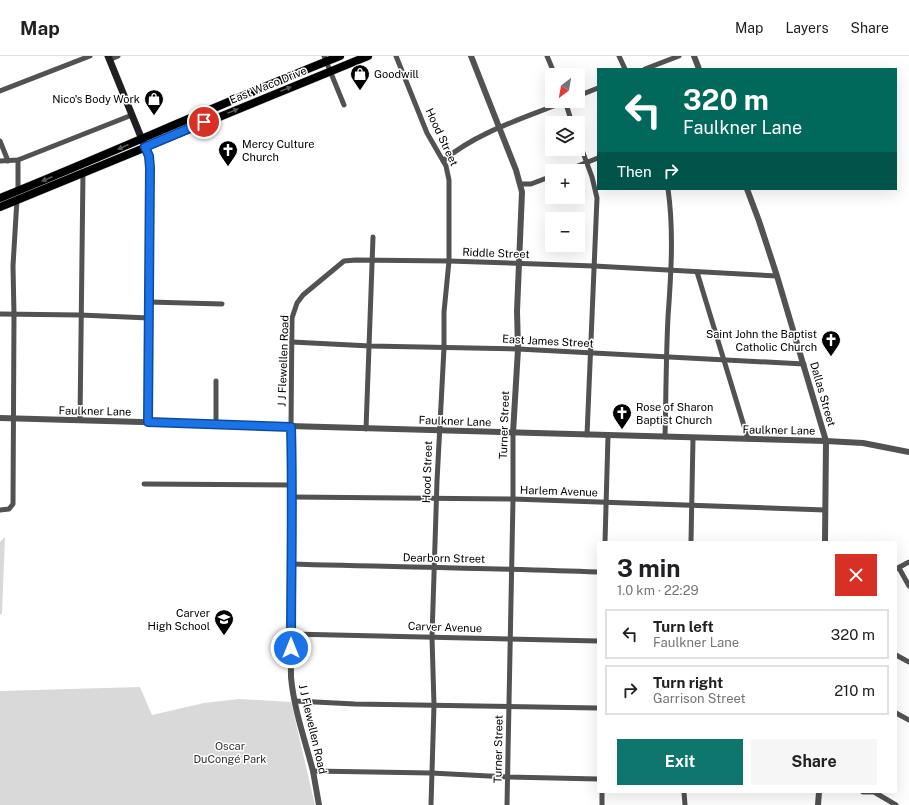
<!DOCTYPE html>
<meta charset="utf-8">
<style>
body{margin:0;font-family:"Public Sans",sans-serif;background:#f6f6f6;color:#202124;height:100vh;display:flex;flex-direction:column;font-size:15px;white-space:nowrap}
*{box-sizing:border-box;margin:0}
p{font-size:13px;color:#757577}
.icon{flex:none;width:22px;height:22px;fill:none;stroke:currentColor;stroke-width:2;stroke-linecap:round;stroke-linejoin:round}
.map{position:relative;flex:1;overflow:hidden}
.sheet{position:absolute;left:597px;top:485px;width:300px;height:252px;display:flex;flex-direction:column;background:#fff;border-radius:0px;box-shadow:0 4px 16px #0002}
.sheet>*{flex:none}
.guide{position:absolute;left:597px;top:12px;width:300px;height:122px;border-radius:0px;box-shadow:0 4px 16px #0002;background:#00695c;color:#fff;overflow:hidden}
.needle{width:26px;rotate:211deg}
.buttons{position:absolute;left:545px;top:12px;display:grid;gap:8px}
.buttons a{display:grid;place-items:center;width:40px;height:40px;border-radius:0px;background:#fff;box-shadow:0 4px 16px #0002;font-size:20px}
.pin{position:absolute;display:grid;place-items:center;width:34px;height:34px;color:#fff;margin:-17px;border:2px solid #fff;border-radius:50%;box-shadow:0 1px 4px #0007}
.me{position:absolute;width:44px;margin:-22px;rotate:0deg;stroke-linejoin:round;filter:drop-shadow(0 0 3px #0008)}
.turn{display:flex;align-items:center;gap:14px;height:84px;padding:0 20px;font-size:18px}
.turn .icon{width:52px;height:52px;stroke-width:2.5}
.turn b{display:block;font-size:28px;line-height:34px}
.then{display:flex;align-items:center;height:38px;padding:0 20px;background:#0003;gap:8px;font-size:15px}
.round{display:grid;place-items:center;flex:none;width:42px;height:42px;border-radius:0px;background:#f6f6f6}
.overview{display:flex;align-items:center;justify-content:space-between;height:68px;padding:0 20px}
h1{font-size:24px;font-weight:700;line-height:30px}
.button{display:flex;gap:8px;margin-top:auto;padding:8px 20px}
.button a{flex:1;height:46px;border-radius:0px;background:#0f766e;color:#fff;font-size:16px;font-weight:700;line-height:46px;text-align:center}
.button a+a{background:#f6f6f6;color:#202124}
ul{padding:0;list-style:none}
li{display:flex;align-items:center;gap:12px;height:50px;margin:0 8px 6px;padding:0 12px;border:2px solid #e0e0e0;border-radius:0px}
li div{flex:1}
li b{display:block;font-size:15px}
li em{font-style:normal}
header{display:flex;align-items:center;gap:24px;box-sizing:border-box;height:56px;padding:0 20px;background:#fff;border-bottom:1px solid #e0e0e0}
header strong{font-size:19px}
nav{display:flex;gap:22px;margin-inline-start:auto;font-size:14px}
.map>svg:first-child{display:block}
</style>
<header>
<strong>Map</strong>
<nav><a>Map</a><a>Layers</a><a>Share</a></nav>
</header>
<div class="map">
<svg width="909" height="749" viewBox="0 0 909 749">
<rect width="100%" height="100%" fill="#fff"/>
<g fill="#d9d9d9">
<polygon points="5,481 2,557 0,559 0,486"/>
<polygon points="140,631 152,659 204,647 239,643 291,646 315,749 0,749 0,635"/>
</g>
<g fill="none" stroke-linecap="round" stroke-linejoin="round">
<defs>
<g id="primary">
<path d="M0 142C114 96 226 45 340 0"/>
<polyline points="0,151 368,0"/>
</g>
</defs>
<use href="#primary" stroke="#dbdbdb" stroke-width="9"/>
<g stroke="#525252" stroke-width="5">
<polyline points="324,0 344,49"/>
<polyline points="396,0 427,77 446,110 449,124 449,205 444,256 444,292 437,425 432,581 434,649 431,749"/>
<polyline points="547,0 555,19"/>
<polyline points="619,0 625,13"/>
<polyline points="109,4 118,0"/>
<polyline points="645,13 679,0"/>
<polyline points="0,35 90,0"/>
<polyline points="578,40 598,32"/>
<polyline points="565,45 572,67"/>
<polyline points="578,83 592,121 597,142 587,379"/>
<polyline points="0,85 8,105"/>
<path d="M444 104C479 75 525 62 566 45"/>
<polyline points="0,105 18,104 132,59"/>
<polyline points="565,115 598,102"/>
<polyline points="520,128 531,128 552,120"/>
<polyline points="18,135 18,104"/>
<polyline points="697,216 748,383"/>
<polyline points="149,246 222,248"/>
<polyline points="0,258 80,259 149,262"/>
<polyline points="292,286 370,290 518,293 804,308"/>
<polyline points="80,364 83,116"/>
<polyline points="216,368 216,325"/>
<polyline points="291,371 292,262 297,247 303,239 344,205 356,204 449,205 594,210 777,220"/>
<polyline points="366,373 373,181"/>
<path d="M665 381C666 341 666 301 668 261 671 219 674 175 668 133"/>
<polyline points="144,428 292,429"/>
<polyline points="292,441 513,443 825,454"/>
<polyline points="0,454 9,453 13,448 14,259 13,210 17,143"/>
<polyline points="605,486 608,380"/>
<polyline points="691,486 693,382"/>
<path d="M290 508C393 511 495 512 598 516"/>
<polyline points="899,512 909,530"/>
<polyline points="896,513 909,506"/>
<polyline points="291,578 598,585"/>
<polyline points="896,599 909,606"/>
<polyline points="295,645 355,648 598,652"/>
<polyline points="896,657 909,664"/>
<polyline points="313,715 431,717 508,721 598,723"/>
<polyline points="684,736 685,749"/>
<polyline points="863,736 874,736 896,749"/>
<polyline points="507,749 513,443 513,377"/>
<polyline points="602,749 602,736"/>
</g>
<g stroke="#525252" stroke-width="6">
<polyline points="471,0 516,114 522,136 517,255 518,293 513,377"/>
<polyline points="694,0 699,13"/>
<polyline points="145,91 149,100 150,112 148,366"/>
<polyline points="747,133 759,165 777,220 826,385 825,486"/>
<polyline points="0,362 826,385 863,387 909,396"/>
<path d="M291 371 292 441 290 508 291 621C294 654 305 684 313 715 315 726 317 738 319 749"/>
<polyline points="818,749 819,736"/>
</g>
<polyline stroke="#1f1f1f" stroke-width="7" points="108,0 145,91"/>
<use href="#primary" stroke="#000" stroke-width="8"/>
</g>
<defs><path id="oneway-solid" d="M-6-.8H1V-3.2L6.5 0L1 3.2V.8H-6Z"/></defs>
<g fill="#595959">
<use href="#oneway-solid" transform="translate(286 33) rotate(-22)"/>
<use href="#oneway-solid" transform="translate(233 55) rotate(-22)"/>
<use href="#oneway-solid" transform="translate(123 91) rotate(156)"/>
<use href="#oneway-solid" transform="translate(47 123) rotate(158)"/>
</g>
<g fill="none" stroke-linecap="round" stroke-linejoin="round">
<defs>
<path id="route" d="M204 66 145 91 149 100 150 112 148 366 291 371C293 445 291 518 291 592"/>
</defs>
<use href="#route" stroke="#114b97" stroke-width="10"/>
<use href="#route" stroke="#1a73e8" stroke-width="7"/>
</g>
<defs>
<symbol id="shop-pin" viewBox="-11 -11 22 30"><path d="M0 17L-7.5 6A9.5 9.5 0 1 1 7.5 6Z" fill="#000" stroke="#fff"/><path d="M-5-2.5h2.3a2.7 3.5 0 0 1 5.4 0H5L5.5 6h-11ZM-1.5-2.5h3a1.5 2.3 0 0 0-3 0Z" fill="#fff"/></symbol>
<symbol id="church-pin" viewBox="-11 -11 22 30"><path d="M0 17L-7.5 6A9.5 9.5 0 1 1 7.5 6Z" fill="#000" stroke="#fff"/><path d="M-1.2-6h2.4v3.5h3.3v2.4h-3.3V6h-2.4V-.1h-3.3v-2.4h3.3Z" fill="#fff"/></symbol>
<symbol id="school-pin" viewBox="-11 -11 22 30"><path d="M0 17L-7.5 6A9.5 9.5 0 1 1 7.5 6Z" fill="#000" stroke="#fff"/><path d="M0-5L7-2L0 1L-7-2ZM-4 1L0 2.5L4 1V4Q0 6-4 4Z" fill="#fff"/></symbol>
</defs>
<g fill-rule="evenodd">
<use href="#shop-pin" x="349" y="7" width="22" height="30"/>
<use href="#shop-pin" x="143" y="32" width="22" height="30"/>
<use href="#church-pin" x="217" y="83" width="22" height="30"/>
<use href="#church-pin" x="820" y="273" width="22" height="30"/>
<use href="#church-pin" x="611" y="346" width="22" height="30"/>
<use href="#school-pin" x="213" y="552" width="22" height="30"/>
</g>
<g text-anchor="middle" stroke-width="3" stroke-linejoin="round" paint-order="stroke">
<g font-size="11" fill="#000" stroke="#fff" text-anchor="start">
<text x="374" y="22">Goodwill</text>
<text x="140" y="47" text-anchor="end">Nico's Body Work</text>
<text x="242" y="92">Mercy Culture<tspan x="242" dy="13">Church</tspan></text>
<text x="817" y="282" text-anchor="end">Saint John the Baptist<tspan x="817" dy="13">Catholic Church</tspan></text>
<text x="636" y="355">Rose of Sharon<tspan x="636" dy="13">Baptist Church</tspan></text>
<text x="210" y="561" text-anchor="end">Carver<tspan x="210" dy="13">High School</tspan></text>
</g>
<g font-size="11" fill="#000" stroke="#fff">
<text transform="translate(268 29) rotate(-22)" y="4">East Waco Drive</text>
<text transform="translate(442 81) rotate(65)" y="4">Hood Street</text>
<text transform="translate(496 197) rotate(2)" y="4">Riddle Street</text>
<text transform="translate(548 285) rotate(3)" y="4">East James Street</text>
<text transform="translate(283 305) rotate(-88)" y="4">J J Flewellen Road</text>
<text transform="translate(823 338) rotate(74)" y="4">Dallas Street</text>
<text transform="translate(95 355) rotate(1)" y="4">Faulkner Lane</text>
<text transform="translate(455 365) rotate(2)" y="4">Faulkner Lane</text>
<text transform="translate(504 369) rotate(-88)" y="4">Turner Street</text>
<text transform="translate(779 374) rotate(1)" y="4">Faulkner Lane</text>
<text transform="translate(427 416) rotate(-88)" y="4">Hood Street</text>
<text transform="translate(559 435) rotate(2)" y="4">Harlem Avenue</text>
<text transform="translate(444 502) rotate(1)" y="4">Dearborn Street</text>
<text transform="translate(445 571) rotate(2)" y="4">Carver Avenue</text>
<text transform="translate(313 673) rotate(77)" y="4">J J Flewellen Road</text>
<text transform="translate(498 693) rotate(-89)" y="4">Turner Street</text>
</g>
<g font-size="11" fill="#303030" stroke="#fff">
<text x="230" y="694">Oscar<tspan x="230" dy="13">DuCongé Park</tspan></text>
</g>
</g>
</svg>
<div class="buttons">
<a><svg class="needle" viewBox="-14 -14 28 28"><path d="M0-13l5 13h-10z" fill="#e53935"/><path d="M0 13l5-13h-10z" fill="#757577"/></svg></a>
<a><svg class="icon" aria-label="layers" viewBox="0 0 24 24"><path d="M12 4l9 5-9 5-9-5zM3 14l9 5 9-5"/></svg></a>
<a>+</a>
<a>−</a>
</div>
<div class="pin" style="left:204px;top:66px;background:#d93025"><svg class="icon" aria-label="arrive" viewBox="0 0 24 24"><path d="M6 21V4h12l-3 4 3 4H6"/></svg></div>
<svg class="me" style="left:291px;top:592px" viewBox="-20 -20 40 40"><circle r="17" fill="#1a73e8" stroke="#fff" stroke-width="3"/><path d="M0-11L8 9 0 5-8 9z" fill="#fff"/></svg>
<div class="guide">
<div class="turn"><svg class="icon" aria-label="left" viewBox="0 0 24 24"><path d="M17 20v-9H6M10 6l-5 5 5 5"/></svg><div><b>320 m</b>Faulkner Lane</div></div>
<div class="then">Then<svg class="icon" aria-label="right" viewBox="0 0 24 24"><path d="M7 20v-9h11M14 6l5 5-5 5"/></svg></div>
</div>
<section class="sheet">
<div class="overview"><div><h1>3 min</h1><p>1.0 km · 22:29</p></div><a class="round" style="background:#d93025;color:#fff"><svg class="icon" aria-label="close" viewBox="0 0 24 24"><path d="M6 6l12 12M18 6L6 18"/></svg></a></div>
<ul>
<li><svg class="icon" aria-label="left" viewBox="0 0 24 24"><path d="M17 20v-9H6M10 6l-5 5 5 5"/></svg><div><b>Turn left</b><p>Faulkner Lane</p></div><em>320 m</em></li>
<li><svg class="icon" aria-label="right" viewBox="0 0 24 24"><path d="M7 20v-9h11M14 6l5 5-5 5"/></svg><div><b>Turn right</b><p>Garrison Street</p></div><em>210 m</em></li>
</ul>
<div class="button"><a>Exit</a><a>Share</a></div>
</section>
</div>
